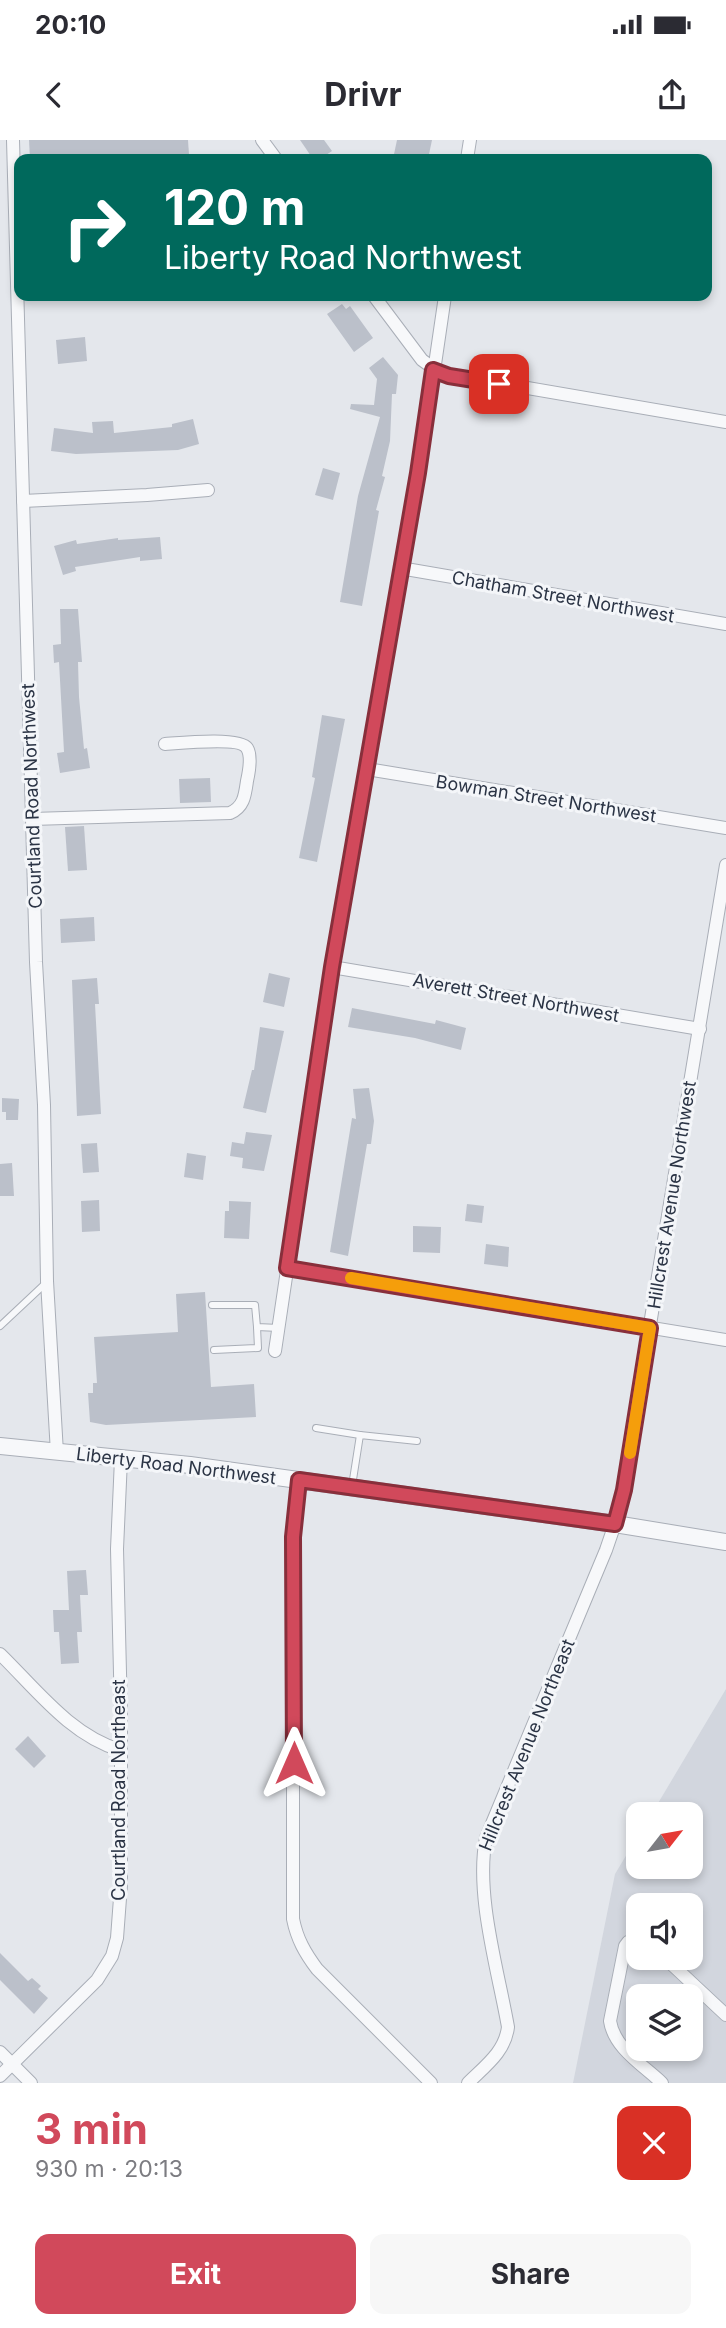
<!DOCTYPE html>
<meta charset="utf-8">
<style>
body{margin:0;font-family:Inter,sans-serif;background:#f7f7f7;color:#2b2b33;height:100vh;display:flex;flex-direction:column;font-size:26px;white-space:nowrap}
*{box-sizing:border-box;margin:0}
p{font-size:23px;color:#7c7c81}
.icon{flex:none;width:38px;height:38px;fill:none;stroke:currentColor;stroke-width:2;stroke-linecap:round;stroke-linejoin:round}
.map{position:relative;height:1943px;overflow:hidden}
.details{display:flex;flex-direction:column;background:#fff;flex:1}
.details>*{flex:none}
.hud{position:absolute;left:14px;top:14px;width:698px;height:147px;border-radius:14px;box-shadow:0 4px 10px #0003;background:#00695c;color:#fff;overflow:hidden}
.needle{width:46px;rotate:59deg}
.controls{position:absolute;left:626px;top:1662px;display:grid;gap:14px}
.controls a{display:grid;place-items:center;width:77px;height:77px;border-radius:14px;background:#fff;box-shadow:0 4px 10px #0003;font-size:35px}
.pin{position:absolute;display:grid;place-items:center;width:60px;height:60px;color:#fff;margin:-30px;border-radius:14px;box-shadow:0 4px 10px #0006}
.me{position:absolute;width:77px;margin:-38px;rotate:0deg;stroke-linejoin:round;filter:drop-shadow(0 0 5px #0008)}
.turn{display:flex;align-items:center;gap:24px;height:147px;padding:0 35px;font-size:32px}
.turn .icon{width:91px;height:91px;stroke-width:2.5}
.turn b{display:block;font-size:49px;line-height:60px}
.round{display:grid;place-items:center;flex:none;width:74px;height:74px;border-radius:14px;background:#f7f7f7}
.headline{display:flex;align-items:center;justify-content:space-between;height:119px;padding:0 35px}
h1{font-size:42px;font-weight:700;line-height:52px;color:#d1495b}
.action{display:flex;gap:14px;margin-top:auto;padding:14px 35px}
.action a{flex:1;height:80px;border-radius:14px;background:#d1495b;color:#fff;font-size:28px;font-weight:700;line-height:80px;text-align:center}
.action a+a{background:#f7f7f7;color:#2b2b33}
.status{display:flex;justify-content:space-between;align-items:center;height:49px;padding:0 35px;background:#fff;direction:ltr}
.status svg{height:19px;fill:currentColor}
header{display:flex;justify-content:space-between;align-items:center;height:91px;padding:0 35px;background:#fff;font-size:32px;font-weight:700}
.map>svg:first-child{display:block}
</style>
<div class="status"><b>20:10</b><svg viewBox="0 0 49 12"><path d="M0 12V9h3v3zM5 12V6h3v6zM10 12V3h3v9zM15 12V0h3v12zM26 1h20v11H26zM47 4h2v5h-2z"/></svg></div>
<header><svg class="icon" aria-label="back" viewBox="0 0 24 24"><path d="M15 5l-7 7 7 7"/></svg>Drivr<svg class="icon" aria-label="share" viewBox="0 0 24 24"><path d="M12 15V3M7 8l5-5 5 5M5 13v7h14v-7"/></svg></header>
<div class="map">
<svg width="726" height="1943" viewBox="0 0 726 1943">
<rect width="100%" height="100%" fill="#e4e7ec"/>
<path fill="#d2d6de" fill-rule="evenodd" d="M726 1549V1943H573L615 1734 639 1694V1727H691V1675H651ZM639 1766H691V1818H639ZM639 1857H691V1909H639Z"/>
<g fill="#bbc0ca">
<polygon points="29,0 188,0 189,15 114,19 30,19"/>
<polygon points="300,0 324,0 332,11 320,19 313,19"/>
<polygon points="397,0 432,0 428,19 393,19"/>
<polygon points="342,164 346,169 350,166 373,198 354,212 327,174"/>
<polygon points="85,197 87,221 58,224 56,200"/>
<polygon points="383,217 398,235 396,254 392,254 390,301 382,336 385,337 376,370 379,371 362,466 340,462 358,356 380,277 350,269 351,264 374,265 377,239 369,228"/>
<polygon points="193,279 199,304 178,310 76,314 51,311 54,288 93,293 92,282 113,281 114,293 172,287 172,284"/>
<polygon points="323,328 340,333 333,360 315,355"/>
<polygon points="160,397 162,419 140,421 140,417 75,427 76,431 63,435 54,406 76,400 77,404 118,398 118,400"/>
<polygon points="60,469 78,469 82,522 78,522 79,557 84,609 87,608 90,628 60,633 57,613 64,612 59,522 54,523 53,505 61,504"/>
<polygon points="322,575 345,579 317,722 299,718 315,638 312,637"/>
<polygon points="210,638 211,662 180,663 179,639"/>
<polygon points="84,686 87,730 68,731 65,687"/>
<polygon points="94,777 95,801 61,803 60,779"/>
<polygon points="269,833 290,838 284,867 263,862"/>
<polygon points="97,838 99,864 95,864 101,974 77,976 72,840"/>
<polygon points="352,868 435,884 436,880 466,888 461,910 415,898 348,887"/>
<polygon points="260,887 284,891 266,973 243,968 252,930 254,930"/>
<polygon points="369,948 374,981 371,1004 367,1004 348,1116 330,1112 352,978 356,979 353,949"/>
<polygon points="2,958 19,959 18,980 6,980 6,972 2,972"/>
<polygon points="246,992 272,995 264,1031 242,1028 243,1018 230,1016 232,1002 244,1004"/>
<polygon points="97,1003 99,1032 83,1033 81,1004"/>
<polygon points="187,1013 206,1016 203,1040 184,1037"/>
<polygon points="12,1023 14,1056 0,1056 0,1024"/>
<polygon points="99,1060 100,1091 82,1092 81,1061"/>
<polygon points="229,1061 251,1062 249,1099 224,1098 225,1071 229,1071"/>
<polygon points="467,1064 484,1066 482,1083 465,1081"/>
<polygon points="413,1086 441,1087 440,1113 413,1112"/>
<polygon points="486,1104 509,1107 508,1127 484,1124"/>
<polygon points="205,1152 211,1247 254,1244 256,1277 106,1285 90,1282 88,1253 93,1253 93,1243 97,1243 94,1197 178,1192 176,1154"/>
<polygon points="86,1430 88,1455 80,1455 82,1492 77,1492 79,1523 61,1524 59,1492 54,1492 53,1470 69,1470 67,1431"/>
<polygon points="28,1596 46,1616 34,1628 15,1609"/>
<polygon points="0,1813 28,1841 32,1838 41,1846 38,1849 48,1858 34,1874 0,1840"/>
</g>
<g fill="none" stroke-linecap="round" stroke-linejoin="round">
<defs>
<g id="service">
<polyline points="212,1165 255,1165 257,1187 279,1188"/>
<polyline points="0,1186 47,1142"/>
<polyline points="214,1210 258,1208 257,1187"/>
<polyline points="316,1288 360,1295"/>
<polyline points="352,1346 360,1295 417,1301"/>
</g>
<g id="minor">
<polyline points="13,0 36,822 44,965 47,1141 57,1313"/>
<polyline points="262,0 276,19"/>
<polyline points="467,19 470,0"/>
<polyline points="374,156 422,220 440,233 726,282"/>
<polyline points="23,361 147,355 208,350"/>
<polyline points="400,428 726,484"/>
<polyline points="367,629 726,688"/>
<path d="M32 679 230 673C244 667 245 655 247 641 249 632 252 616 247 608 240 597 180 603 165 604"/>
<polyline points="332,827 700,889"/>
<polyline points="287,1128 726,1200"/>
<polyline points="275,1211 332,827 427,279 445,156"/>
<path d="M299 1340 293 1397V1779C297 1799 305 1813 317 1829L431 1943"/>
<path d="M0 1514C36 1549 70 1595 120 1610"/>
<path d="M639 1800 628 1802 625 1806 610 1881C614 1908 643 1925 662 1943"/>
<polyline points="665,1818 726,1875"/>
<polyline points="0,1912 31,1943"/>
<polyline points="0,1936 97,1840 112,1816 117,1798 121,1745 121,1574 117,1409 121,1319"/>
<path d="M468 1943C485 1926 505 1912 508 1887 498 1830 475 1754 486 1698L606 1410 619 1372 726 725"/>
</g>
<polyline id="tertiary" points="0,1306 190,1325 615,1384 726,1402"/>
</defs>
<use href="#service" stroke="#a9aeb7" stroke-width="8"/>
<use href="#minor" stroke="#a9aeb7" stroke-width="14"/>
<use href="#tertiary" stroke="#a9aeb7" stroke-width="18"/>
<use href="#service" stroke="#f7f8fa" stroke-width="6"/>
<use href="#minor" stroke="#f7f8fa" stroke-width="12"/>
<use href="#tertiary" stroke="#f7f8fa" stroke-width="16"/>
</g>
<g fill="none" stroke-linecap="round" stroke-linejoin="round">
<defs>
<polyline id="route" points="294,1623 293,1397 299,1340 615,1384 624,1350 650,1188 287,1128 332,827 418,333 433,230 449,236 499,244"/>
</defs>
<use href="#route" stroke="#882f3b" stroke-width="18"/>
<use href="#route" stroke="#d1495b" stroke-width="12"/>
<polyline stroke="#f59e0b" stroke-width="12" points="351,1138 650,1188 630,1313"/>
</g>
<g text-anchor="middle" stroke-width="6" stroke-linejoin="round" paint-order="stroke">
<g font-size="18" fill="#2b3445" stroke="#f4f6f9">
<text transform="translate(563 457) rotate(10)" y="6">Chatham Street Northwest</text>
<text transform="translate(32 656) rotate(-92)" y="6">Courtland Road Northwest</text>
<text transform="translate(546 659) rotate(9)" y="6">Bowman Street Northwest</text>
<text transform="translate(516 858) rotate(10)" y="6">Averett Street Northwest</text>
<text transform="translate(672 1055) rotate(-81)" y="6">Hillcrest Avenue Northwest</text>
<text transform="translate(176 1326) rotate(7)" y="6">Liberty Road Northwest</text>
<text transform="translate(527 1605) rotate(-68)" y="6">Hillcrest Avenue Northeast</text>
<text transform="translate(119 1650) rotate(-90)" y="6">Courtland Road Northeast</text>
</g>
</g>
</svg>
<div class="controls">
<a><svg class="needle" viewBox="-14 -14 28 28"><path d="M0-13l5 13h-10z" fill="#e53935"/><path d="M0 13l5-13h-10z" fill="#7c7c81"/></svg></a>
<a><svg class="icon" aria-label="sound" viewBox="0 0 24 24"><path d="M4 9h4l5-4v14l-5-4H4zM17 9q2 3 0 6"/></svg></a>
<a><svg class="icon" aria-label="layers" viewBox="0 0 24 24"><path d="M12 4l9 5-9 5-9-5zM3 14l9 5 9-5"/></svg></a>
</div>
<div class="pin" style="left:499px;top:244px;background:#d93025"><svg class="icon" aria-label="arrive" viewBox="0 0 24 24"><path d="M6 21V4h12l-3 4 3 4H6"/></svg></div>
<svg class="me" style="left:294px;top:1623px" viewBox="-20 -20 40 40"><path d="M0-17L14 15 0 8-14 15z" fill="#d1495b" stroke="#fff" stroke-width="4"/></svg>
<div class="hud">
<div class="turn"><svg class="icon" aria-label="right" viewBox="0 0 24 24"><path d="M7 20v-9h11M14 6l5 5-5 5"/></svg><div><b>120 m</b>Liberty Road Northwest</div></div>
</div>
</div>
<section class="details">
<div class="headline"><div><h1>3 min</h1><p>930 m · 20:13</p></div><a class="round" style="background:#d93025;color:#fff"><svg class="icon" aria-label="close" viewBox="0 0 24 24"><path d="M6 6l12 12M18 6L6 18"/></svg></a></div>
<div class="action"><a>Exit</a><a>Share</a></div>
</section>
